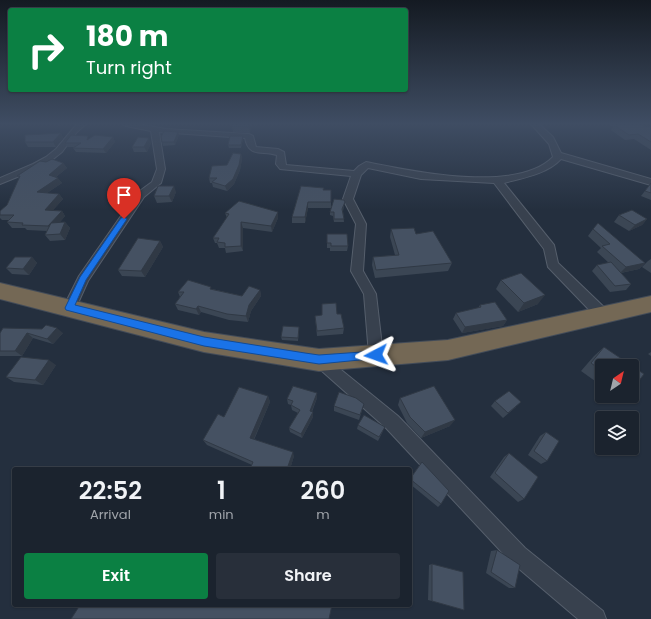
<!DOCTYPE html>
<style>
body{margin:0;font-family:Poppins,sans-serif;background:#282f3a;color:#f1f3f6;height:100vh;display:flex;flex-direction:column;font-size:15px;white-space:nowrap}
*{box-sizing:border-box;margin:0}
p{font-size:13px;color:#a0a4aa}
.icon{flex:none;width:22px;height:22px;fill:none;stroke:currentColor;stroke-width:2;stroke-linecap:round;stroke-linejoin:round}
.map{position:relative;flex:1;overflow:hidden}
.drawer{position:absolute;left:12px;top:467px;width:400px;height:140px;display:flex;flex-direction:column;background:#1b232e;border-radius:4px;box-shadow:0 1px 3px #0004,0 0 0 1px #39404a}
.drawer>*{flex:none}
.guide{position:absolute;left:8px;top:8px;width:400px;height:84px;border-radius:4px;box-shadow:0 1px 3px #0004,0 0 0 1px #39404a;background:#0b8043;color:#fff;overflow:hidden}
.needle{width:26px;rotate:35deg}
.tools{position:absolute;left:595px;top:359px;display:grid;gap:8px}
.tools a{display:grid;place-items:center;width:44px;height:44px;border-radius:4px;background:#1b232e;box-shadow:0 1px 3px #0004,0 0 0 1px #39404a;font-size:20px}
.pin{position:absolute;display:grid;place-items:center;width:34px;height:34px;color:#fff;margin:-41px -17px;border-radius:50% 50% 50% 0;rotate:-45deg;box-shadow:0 0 4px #0007}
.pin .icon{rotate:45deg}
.me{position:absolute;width:44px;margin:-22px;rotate:266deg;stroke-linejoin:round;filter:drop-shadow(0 0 3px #0008)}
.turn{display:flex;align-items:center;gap:14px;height:84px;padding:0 12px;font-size:18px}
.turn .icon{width:52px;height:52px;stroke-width:2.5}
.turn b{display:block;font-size:28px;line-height:34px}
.eta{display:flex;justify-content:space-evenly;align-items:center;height:68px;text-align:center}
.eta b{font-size:24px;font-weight:600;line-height:28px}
.action{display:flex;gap:8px;margin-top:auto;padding:8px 12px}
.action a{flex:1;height:46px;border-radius:4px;background:#0b8043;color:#fff;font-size:16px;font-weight:600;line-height:46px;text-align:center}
.action a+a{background:#282f3a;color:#f1f3f6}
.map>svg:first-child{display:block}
</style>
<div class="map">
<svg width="651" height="619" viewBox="0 0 651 619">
<rect width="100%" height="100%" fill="#242f3e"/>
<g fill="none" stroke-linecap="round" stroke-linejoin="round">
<defs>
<g id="street">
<polygon points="77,124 86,124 77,132 62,152 52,160 32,171 0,184 0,178 33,164 46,157 56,149"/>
<path d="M122 124H138L166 129 249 134 253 136 256 147 278 149 284 152 286 165 354 171 359 166 366 162C412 171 516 194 553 157L549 144 531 124H539L553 137 561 153 651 179V185L561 159C547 174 523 178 504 183L554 245 558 263 608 311 610 315 608 319 603 320 598 319 548 267 544 249 494 183 421 179 368 168 361 175 353 199 366 224 363 271 376 294 383 355 381 359 376 361 371 359 369 355 364 294 351 271 356 224 343 199 351 176 280 169 276 164 277 155C261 150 249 158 245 138L159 132 165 169 161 183 144 197 88 281 74 312 69 313 64 312 63 308 79 276 137 193 152 182 157 169 151 131 126 126Z"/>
<polygon points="319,354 324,356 398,416 525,548 603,611 606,619 578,619 511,562 386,428 314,364 312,360 314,356"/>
</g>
<polygon id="highway" points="0,283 204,332 319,349 448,340 651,296 651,312 448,360 319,371 204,352 0,299"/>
</defs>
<use href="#street" stroke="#565f6c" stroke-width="2"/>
<use href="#highway" stroke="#434c59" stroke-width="2"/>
<use href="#street" fill="#38414e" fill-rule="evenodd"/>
<use href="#highway" fill="#746855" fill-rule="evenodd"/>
</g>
<g fill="#3b4654">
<polygon points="252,124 250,133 233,132 232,126"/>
<polygon points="609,124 644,124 643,126 651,126 651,150 634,139 625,140 611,130 613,127"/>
<polygon points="61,133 63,138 56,147 28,147 25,142"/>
<polygon points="179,135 175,145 163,146 162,142"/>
<polygon points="113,137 115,142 106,153 76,152 73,148 74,147 67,147 65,143 89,139"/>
<polygon points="243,139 241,148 229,148 228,145"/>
<polygon points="151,143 147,152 134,152 132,147"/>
<polygon points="241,154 242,159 240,170 234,184 227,191 213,187 212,183 210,183 209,178 227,165"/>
<polygon points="46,162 63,163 67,168 56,177 62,183 47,193 59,194 63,199 53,210 62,211 65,216 60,222 65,222 70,228 65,240 50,241 45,235 47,231 27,230 25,228 12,228 7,222 10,220 2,220 0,218 0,211 7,205 19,179 17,176"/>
<polygon points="651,183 651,200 641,196"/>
<polygon points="301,186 324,190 331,190 331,206 345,202 344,205 343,211 344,222 334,222 333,216 330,215 330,212 331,208 308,208 305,223 292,223 292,217"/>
<polygon points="176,192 172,202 157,203 154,196"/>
<polygon points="225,213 278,218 272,232 243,228 243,251 226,253 225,248 219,248 217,243 215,243 213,238 227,218"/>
<polygon points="619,215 647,219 642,225 629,231 614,222"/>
<polygon points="391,229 416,234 452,263 448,271 375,278 372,265 373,257 395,255 390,237"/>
<polygon points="593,229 645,263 639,269 621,273 631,284 626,290 610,292 592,271 597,265 609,263 597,252 601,248 588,236"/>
<polygon points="327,234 348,246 347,251 330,251 330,248 327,248"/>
<polygon points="160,241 163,247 145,277 122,276 118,270"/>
<polygon points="32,257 37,263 29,275 12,274 6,268"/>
<polygon points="651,259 651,273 642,267 648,261"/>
<polygon points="501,280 538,304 518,312 496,289"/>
<polygon points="212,289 242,296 260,290 261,296 251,311 248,322 229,320 201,312 199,315 178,310 175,304 180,297 178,292"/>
<polygon points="480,305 507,320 503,326 462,333 453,319 456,313 478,308"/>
<polygon points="337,314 344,328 343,334 317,336 315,316"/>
<polygon points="299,327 299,330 298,341 282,340 281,337"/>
<polygon points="0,333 63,333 53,344 33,338 22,356 0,356"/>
<polygon points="604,347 602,366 602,386 581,371 594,356"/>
<polygon points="651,352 651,356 648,354"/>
<polygon points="56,365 43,385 14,382 6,377"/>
<polygon points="317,393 317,398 312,412 313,412 313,417 302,438 290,432 289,428 298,413 292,410 291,405 288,404 287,399"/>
<polygon points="268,396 270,402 254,440 294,456 290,469 250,469 252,465 207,445 203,440 224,417"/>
<polygon points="617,396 624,396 620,398"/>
<polygon points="400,398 450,426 421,438 407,423 398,405"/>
<polygon points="495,401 516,407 503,418 491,406"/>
<polygon points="364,404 359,420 334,411 334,406"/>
<polygon points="358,425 383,431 378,441 357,429"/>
<polygon points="546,432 547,461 541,464 528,455 540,436"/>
<polygon points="509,453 524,499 518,502 490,477 504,457"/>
<polygon points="422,462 441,504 438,507 410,484 410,479"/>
<polygon points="497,550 515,588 509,588 486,573 491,551"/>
<polygon points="432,564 464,610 428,600 429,565"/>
</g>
<g fill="#303945">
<polygon points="58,124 64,124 59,126"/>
<polygon points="249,124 252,124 250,133 249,127"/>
<polygon points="178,132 179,135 175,145 174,142"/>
<polygon points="61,133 63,138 56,147 53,142"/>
<polygon points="243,136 243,139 241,148 241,145"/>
<polygon points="113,137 115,142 106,153 103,149"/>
<polygon points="149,138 151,143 147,152 144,147"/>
<polygon points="241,154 242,159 240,170 234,184 227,191 225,186"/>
<polygon points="63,163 67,168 52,180 49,175"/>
<polygon points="58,178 62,183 41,197 37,192"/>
<polygon points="174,186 176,192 172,202 169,196"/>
<polygon points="59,194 63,199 49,215 45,210"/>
<polygon points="308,202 308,208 305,223 305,217"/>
<polygon points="62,211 65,216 52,232 48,226"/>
<polygon points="278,212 278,218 272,232 271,226"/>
<polygon points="647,219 642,225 629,231 635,225"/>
<polygon points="65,222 70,228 65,240 60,234"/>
<polygon points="241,222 243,228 243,251 241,246"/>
<polygon points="160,241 163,247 145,277 141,271"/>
<polygon points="32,257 37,263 29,275 23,269"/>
<polygon points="645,263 639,269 620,273 626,267"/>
<polygon points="260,290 261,296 251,311 248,322 246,316 249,305"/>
<polygon points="545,295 538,304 518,312 524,303"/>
<polygon points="198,306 201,312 199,315 196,309"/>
<polygon points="507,320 503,326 462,333 465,327"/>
<polygon points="57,328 63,333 53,344 47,339"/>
<polygon points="27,333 33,338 22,356 15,351"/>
<polygon points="49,360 56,365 43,385 35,380"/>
<polygon points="317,393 317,398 310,415 310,411"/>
<polygon points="268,396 270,402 252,443 250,438"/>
<polygon points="313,412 313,417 302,438 301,434"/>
<polygon points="455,420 450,426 421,438 425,432"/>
<polygon points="293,452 294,456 290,469 287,469"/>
</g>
<g fill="#455162" stroke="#303945">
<polygon points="232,124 249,124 249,127 232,126"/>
<polygon points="619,124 644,124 643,126 651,126 651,142 638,134 629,135 614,125 620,125"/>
<polygon points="164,131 178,132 174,142 162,142 161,137"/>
<polygon points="61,133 53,142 25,142 25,135"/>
<polygon points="71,135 88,136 87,140 95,135 113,137 103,149 73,148 81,143 65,143"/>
<polygon points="230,136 243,136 241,145 228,145"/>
<polygon points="138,137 149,138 144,147 132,147"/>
<polygon points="233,153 241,154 239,165 233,179 225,186 212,182 217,178 209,178 212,166 227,165"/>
<polygon points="52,159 63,163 49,175 58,178 37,192 59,194 45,210 62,211 48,226 22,225 23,223 7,222 14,215 0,215 0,211 7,205 20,176 17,176 40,161 46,162"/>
<polygon points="651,183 651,193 645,191"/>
<polygon points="158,186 174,186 169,196 154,196"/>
<polygon points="301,186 324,188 323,190 331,190 331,202 308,202 305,217 292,217"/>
<polygon points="334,199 344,200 345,202 342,209 344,219 334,219 334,212 330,212"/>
<polygon points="239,201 278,212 271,226 241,222 241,246 225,247 225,243 217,242 219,238 213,238 229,214 225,213"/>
<polygon points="632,210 647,219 635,225 619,215"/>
<polygon points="65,222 60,234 45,235 51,223"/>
<polygon points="598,223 645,263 626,267 602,246 610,244 593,229"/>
<polygon points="414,228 416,234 433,231 452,263 376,270 373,257 399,255 391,229"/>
<polygon points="327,234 347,234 348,246 331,246 331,243 327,243"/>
<polygon points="138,238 160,241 141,271 118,270"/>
<polygon points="15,257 32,257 23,269 6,268"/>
<polygon points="611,262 631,284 615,286 597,265"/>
<polygon points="521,273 545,295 524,303 501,280"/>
<polygon points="188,280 211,287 210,289 242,296 249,286 260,290 249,305 246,316 227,314 198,306 196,309 175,304 184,292 178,292"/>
<polygon points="495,302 507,320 465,327 456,313 481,307 480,305"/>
<polygon points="336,303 337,314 341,314 344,328 317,331 315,316 322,315 322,304"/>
<polygon points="46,325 57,328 47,339 27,333 15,351 0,351 0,333 3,328 42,329"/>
<polygon points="283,326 299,327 298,338 281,337"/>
<polygon points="604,347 644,374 632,390 632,366 602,366 602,371 591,363"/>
<polygon points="21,357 49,360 35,380 6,377"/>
<polygon points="293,386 317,393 310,411 313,412 301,434 289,428 300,410 291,405 293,401 287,399"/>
<polygon points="434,386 455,420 425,432 410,417 400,398"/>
<polygon points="239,387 268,396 250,438 293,452 287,469 250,469 253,462 203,440 218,414 224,417"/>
<polygon points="509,391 521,402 508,413 495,401"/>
<polygon points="339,392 356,398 364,404 360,415 334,406"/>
<polygon points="364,415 385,427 379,437 358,425"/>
<polygon points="546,432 559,441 547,461 534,451"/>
<polygon points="509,453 538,477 524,499 495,473"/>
<polygon points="422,462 449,491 441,504 410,479"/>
<polygon points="497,550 520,565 515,588 491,572"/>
<polygon points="432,564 463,572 464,610 432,601"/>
<polygon points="80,605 332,605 329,619 71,619"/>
</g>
<linearGradient id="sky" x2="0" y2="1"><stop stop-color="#141a22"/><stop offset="0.59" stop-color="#3f4d63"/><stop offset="1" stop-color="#3f4d63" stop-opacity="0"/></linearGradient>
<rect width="651" height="210" fill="url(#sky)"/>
<polygon fill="#1a73e8" stroke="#114b97" points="124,217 127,219 86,280 75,305 204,337 305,353 319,355 376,351 380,352 381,355 380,358 319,364 204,346 66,310 65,308 80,277 121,218"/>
</svg>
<div class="tools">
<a><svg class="needle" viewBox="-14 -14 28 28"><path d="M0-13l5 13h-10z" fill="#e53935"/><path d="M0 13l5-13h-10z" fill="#a0a4aa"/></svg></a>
<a><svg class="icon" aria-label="layers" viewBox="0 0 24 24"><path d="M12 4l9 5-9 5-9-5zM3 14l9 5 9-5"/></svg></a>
</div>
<div class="pin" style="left:124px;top:219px;background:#d93025"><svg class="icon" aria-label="arrive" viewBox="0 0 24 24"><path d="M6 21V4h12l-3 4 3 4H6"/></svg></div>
<svg class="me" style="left:376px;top:355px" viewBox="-20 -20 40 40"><path d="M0-17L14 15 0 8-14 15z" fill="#1a73e8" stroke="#fff" stroke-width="4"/></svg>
<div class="guide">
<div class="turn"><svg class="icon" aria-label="right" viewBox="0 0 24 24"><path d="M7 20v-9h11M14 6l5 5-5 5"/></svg><div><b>180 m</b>Turn right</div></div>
</div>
<section class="drawer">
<div class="eta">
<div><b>22:52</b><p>Arrival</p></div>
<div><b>1</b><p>min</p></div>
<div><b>260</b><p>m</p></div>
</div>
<div class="action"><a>Exit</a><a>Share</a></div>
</section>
</div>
